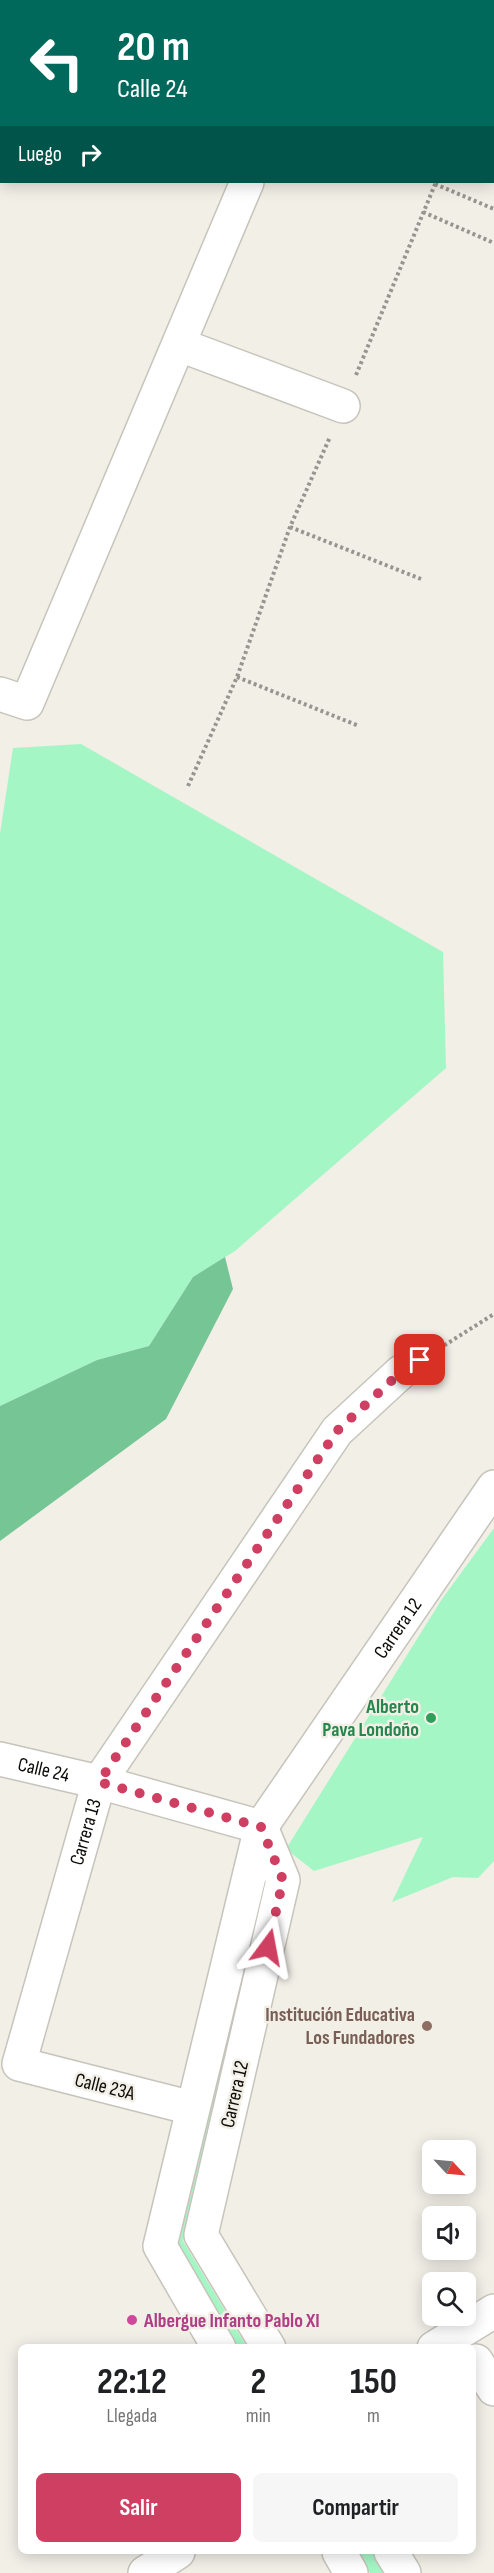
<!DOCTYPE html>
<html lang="es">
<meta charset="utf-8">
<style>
body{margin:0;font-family:"Sofia Sans Condensed",sans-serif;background:#f6f6f6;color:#202124;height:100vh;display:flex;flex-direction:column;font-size:22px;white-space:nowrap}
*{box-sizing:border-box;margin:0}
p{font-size:20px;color:#757577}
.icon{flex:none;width:33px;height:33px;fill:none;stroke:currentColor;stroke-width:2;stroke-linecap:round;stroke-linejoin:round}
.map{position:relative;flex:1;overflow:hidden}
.panel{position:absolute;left:18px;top:2344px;width:458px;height:210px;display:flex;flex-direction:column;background:#fff;border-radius:9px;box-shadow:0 3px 15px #0003}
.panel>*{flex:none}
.guide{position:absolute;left:0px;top:0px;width:495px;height:183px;box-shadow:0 3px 15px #0003;background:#00695c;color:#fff;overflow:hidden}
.needle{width:39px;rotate:116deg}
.buttons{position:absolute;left:422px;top:2140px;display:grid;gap:12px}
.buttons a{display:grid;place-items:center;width:54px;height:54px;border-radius:9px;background:#fff;box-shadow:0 3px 15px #0003;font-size:30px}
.pin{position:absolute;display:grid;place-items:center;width:51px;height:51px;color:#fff;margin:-26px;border-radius:12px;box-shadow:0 3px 9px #0006}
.me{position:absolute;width:66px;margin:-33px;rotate:13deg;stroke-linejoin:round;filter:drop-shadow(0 0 4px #0008)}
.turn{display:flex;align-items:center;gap:21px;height:126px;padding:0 18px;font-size:27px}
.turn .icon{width:78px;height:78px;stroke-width:2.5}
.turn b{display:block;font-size:42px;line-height:51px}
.then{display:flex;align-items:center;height:57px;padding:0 18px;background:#0003;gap:12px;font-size:22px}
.eta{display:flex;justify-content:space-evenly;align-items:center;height:102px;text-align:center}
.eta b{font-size:36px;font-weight:700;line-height:42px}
.cta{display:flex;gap:12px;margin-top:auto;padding:12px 18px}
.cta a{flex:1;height:69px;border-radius:9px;background:#ce3f61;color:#fff;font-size:24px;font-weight:700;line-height:69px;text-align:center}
.cta a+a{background:#f6f6f6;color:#202124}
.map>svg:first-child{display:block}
</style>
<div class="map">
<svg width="494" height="2573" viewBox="0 0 494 2573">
<rect width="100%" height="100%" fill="#f1efe6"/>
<g fill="#a5f6c5">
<polygon points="81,744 443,952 446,1068 235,1251 193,1277 149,1346 97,1360 0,1406 0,834 13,748"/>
<polygon points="494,1528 494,1861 478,1878 453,1877 392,1902 423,1837 314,1871 286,1849 442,1599"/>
<polygon points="267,1911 183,2241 247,2347 232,2347 175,2247 257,1923"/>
<polygon points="357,2552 375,2552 387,2573 370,2573"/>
</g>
<polygon fill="#75c595" points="225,1257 233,1289 166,1419 0,1541 0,1406 97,1360 149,1346 193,1277"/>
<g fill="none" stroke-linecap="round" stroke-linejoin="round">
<defs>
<g id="minor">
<polyline points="321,2 322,0"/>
<polyline points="180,345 343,406"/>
<polyline points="0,694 27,703 247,182"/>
<path id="s1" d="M0 1759 99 1782 261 1827"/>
<polyline points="261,1827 283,1880 201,2235 269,2348"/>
<path id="s2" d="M192 2108 19 2064 99 1782 337 1431 401 1372"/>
<path id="s3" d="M219 2348 160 2246 261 1827 494 1487"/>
<polyline points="434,2348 494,2311"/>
<polyline points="476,2361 494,2389"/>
<polyline points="339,2552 351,2573"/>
<polyline points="391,2552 404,2573"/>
<polyline points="145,2573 178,2552"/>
</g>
</defs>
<use href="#minor" stroke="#c6c4bb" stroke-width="36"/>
<g stroke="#97958f" stroke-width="4" stroke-dasharray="3 3" stroke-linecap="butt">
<polyline points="34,0 37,2"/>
<polyline points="154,2 154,0"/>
<polyline points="494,33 494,31"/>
<polyline points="435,184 494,209"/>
<polyline points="423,212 494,243"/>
<polyline points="356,375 436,182"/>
<polyline points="290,527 421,579"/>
<polyline points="237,677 359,726"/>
<polyline points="188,786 237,677 290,527 330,437"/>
<polyline points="429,1355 494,1314"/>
</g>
<use href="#minor" stroke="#fff" stroke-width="33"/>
</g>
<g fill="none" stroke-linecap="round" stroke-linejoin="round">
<polyline stroke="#ce3f61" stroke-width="10" stroke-dasharray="0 18" points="268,1947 283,1880 261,1827 99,1782 337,1431 401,1372 420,1360"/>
</g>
<circle fill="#2e9e5b" stroke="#f1efe6" stroke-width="2" cx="431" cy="1718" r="6"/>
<circle fill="#8d6e63" stroke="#f1efe6" stroke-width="2" cx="427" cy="2026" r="6"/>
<circle fill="#d1479c" stroke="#f1efe6" stroke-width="2" cx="132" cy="2320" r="6"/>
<g text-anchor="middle" stroke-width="5" stroke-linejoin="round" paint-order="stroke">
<g font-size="20" fill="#0c0b08" stroke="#f1efe6">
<text dy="7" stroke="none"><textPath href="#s3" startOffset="790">Carrera 12</textPath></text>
<text dy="7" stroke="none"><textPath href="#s1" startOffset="45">Calle 24</textPath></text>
<text dy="7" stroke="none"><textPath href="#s2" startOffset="420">Carrera 13</textPath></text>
<text transform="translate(105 2086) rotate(14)" y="7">Calle 23A</text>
<text transform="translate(234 2094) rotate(-77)" y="7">Carrera 12</text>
</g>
<g font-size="20" font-weight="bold" fill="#27864d" stroke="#f1efe6" text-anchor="end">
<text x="419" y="1713">Alberto<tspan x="419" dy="23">Pava Londoño</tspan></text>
</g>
<g font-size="20" font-weight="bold" fill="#785e54" stroke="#f1efe6" text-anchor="end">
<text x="415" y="2021">Institución Educativa<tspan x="415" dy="23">Los Fundadores</tspan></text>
</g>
<g font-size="20" font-weight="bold" fill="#b23c85" stroke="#f1efe6" text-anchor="start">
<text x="144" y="2327">Albergue Infanto Pablo XI</text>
</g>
</g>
</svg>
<div class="buttons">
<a><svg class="needle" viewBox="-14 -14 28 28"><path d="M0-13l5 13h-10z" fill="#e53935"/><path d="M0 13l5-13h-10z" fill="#757577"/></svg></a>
<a><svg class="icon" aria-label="sound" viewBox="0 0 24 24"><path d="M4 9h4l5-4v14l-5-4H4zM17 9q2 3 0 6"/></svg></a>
<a><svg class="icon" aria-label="search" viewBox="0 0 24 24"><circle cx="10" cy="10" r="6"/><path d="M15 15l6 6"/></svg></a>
</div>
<div class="pin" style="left:420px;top:1360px;background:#d93025"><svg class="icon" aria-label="arrive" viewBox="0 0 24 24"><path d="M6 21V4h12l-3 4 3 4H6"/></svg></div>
<svg class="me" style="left:268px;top:1947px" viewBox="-20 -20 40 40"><path d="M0-17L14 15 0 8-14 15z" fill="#ce3f61" stroke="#fff" stroke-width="4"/></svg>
<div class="guide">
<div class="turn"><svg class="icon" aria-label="left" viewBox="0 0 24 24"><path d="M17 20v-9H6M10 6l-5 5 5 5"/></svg><div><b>20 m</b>Calle 24</div></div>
<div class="then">Luego<svg class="icon" aria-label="right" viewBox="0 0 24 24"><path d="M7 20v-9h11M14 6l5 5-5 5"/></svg></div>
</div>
<section class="panel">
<div class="eta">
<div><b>22:12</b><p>Llegada</p></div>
<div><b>2</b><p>min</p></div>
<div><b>150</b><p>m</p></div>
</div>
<div class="cta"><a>Salir</a><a>Compartir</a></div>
</section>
</div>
